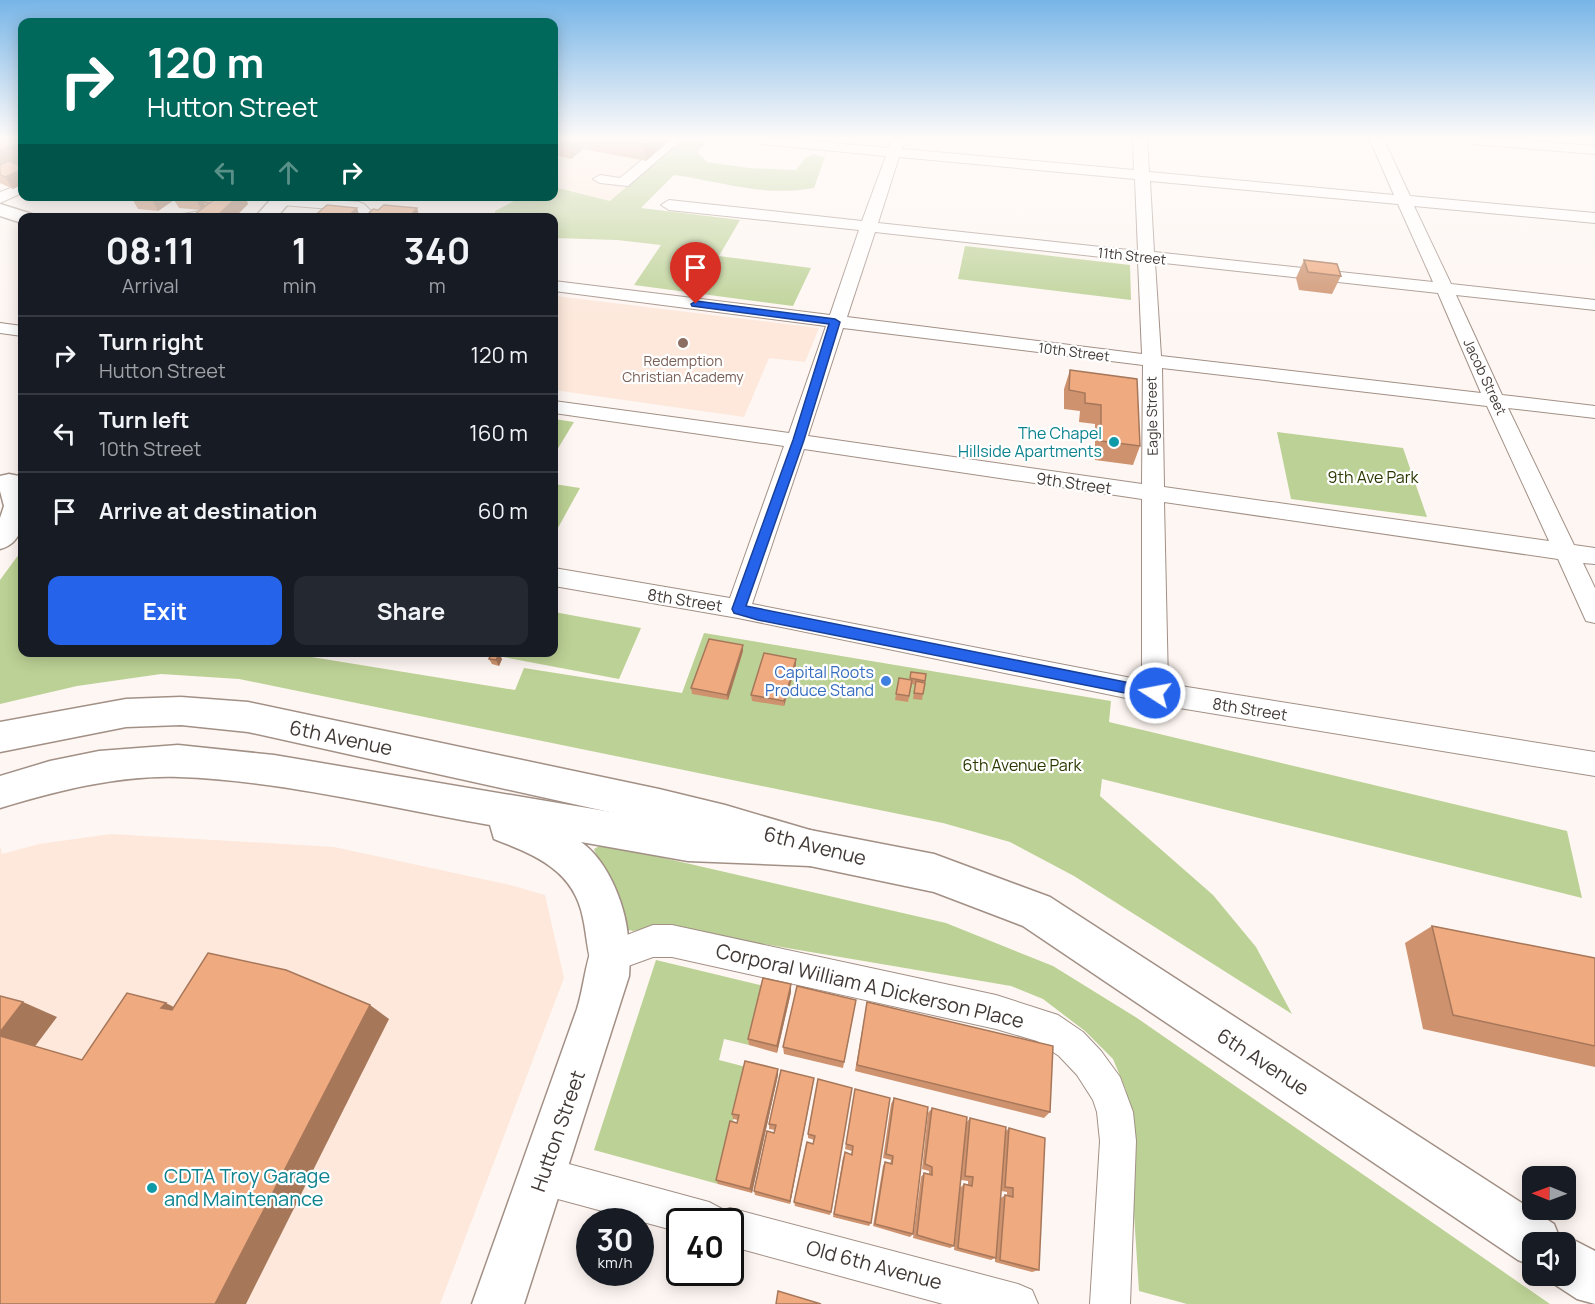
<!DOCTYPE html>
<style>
body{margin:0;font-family:Manrope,sans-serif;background:#242831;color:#f1f3f6;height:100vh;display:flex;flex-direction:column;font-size:22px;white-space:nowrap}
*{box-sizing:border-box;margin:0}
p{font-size:20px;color:#9ea1a6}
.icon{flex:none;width:33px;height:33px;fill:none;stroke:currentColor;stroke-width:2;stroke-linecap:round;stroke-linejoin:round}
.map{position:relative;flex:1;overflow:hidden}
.side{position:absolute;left:18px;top:213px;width:540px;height:444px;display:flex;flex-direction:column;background:#171b24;border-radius:12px;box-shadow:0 3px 15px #0003}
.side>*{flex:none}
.hud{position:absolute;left:18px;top:18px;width:540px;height:183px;border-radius:12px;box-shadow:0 3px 15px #0003;background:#00695c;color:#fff;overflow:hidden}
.needle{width:39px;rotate:271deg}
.buttons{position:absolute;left:1522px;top:1166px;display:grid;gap:12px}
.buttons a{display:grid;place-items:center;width:54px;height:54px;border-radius:12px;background:#171b24;box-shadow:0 3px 15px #0003;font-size:30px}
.speed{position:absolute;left:576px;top:1208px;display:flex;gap:12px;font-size:30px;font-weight:700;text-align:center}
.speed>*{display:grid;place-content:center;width:78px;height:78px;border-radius:50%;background:#171b24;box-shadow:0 3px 15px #0003;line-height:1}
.speed small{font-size:15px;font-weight:400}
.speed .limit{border:3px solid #111;border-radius:9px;background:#fff;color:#111}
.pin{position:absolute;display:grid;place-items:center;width:51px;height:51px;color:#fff;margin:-62px -26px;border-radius:50% 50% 50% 0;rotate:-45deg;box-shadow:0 0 6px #0007}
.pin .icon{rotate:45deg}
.me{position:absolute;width:66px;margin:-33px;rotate:281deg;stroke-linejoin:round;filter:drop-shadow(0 0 4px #0008)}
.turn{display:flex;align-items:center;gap:21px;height:126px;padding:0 30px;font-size:27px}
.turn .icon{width:78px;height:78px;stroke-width:2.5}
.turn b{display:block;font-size:42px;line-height:51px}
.lanes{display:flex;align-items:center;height:57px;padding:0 30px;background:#0003;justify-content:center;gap:30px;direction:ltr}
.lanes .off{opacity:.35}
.eta{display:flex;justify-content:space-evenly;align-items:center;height:102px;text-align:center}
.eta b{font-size:36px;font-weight:700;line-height:42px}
.primary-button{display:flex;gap:12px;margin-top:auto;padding:12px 30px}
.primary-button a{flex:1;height:69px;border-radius:12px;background:#2563eb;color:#fff;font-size:24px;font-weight:700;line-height:69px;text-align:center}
.primary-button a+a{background:#242831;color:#f1f3f6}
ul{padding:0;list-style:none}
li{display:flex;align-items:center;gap:18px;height:78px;padding:0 30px;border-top:2px solid #363941}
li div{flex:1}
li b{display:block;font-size:22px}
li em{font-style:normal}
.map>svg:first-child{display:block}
</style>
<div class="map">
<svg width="1595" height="1304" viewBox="0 0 1595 1304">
<rect width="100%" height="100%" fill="#fef6f2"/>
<g fill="#fde8db">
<polygon points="554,140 681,140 610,201 554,187"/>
<polygon points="556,296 819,328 805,362 769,358 744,417 554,390 554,298"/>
<polygon points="111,834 334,847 510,885 545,895 564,978 440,1304 0,1304 0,846 2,854 39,844"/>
</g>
<g fill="#bcd195">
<path d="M681 140H709L697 152 707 162 749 168 796 170 805 158 813 154 825 157 814 188C761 197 725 182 674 175L641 208 740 220 719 256 811 268 793 306 634 285 661 245 617 240 554 238V218L495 217V211L520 198 518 197 554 196V187L610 201Z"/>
<polygon points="965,246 1130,265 1131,300 958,279"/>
<polygon points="554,419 574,422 554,455"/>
<polygon points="1277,432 1403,448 1427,517 1291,499"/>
<polygon points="554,484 580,488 554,535"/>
<polygon points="22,550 22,652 287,653 515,690 524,668 682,693 704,633 1111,701 1109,722 1567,831 1582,898 1102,779 1100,796 1213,895 1256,947 1292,1014 1074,876 1010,842 943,823 239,679 161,674 77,686 0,704 0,580"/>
<polygon points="554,612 641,628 619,679 482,653 554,652"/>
<polygon points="603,844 946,923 1053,966 1137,1018 1550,1304 1187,1304 1139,1291 1126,1090 1113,1059 1085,1031 1043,999 1011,986 657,926 633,931 623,929 594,849"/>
<polygon points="656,960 764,986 749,1045 724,1039 719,1060 746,1067 718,1184 594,1150"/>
</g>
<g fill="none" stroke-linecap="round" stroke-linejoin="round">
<defs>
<g id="minor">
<polygon points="666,140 681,140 628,186 600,183 593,179 600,175 620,178"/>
<path d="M755 140H801L888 148 891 140H905L902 149 1134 170 1133 140H1147L1149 172 1394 195 1370 140H1384L1410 196 1595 213V223L1414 206 1451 284 1595 300V310L1456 295 1502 395 1595 406V418L1508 408 1574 545 1595 548V564L1583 563 1595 588V623L1586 621 1558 559 1164 502 1168 684 1595 752V776L1155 704 738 618 554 586V568L730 598 784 446 554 413V401L789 433 826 326 554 291V281L830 315 859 230 669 210 661 205 669 200 862 221 886 156 762 144ZM899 157 1135 179 1138 251 878 223ZM1150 181 1398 204 1433 282 1154 252ZM875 232 1138 261 1142 354 847 317ZM1155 262 1438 293 1481 393 1161 356ZM843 328 1143 365 1142 484 808 436ZM1162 368 1487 406 1549 541 1164 487ZM804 449 1142 499V680L752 604Z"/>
<polygon points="1466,140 1518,140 1595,146 1595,154 1473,144"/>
<polygon points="22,184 22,193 0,203 0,192"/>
<polygon points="223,196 241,196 211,218 177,218 178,215 200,211"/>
<polygon points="278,196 359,202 364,204 372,212 368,218 352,218 355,211 282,205 274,200"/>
<polygon points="0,323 22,326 22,336 0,333"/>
<polygon points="653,925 672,925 996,995 1058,1015 1083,1032 1101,1051 1120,1077 1133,1112 1136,1141 1130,1304 1090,1304 1100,1141 1097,1112 1093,1100 1077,1075 1059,1056 1037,1041 996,1029 672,957 653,957 609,973 598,968 593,957 598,946"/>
<polygon points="543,1157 709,1202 724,1210 730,1208 1018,1284 1032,1290 1038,1304 943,1304 730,1246 730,1221 680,1221 680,1232 543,1195 530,1189 524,1176 530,1163"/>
</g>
<g id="major">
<polygon points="0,204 32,214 35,218 22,218 22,223 0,216"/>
<polygon points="181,697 248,702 659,789 725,805 810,830 934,854 1050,897 1554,1224 1560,1239 1566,1236 1595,1251 1595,1304 1577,1299 1548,1280 1546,1275 1566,1275 1566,1242 1533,1242 1533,1266 1518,1260 1023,926 934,892 810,866 725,839 659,823 248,732 181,725 126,727 0,752 0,722 126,699"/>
<path d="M609 936 624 942 630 957 629 976 524 1304H472L577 1009C584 987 585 963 594 942Z"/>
</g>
<g id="highway">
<polygon points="274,196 295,196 276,218 254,218"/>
<path d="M9 474 19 476 22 482C22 507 30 541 0 549V518L4 506 0 491V476Z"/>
<path d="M178 745 274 755 688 825 810 830 824 835 829 848 824 861 810 866 688 861 581 842C614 864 639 936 624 972L609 978 594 972C587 954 587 936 583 918 574 870 535 855 494 839L490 825C391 808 278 780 179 777 118 775 57 791 0 808V776L50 761 99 751Z"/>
</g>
</defs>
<use href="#minor" stroke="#a29086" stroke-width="2"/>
<use href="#major" stroke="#a29086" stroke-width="3"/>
<use href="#highway" stroke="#a29086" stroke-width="3"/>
<use href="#minor" fill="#fff" fill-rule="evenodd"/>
<use href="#major" fill="#fff" fill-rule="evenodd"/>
<use href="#highway" fill="#fff" fill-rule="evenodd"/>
</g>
<g fill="#ce926e" fill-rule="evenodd">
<polygon points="0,140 22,140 22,163 18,165 13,189 0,183"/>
<polygon points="554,140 670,140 646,161 583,149 571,159 554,155"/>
<polygon points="132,196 245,196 248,204 234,218 192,218 191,217 200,210 179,208 174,200 158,211 138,209 131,197"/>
<polygon points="1304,260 1341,276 1332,294 1299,290 1296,278"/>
<polygon points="1070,370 1140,446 1133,465 1095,460 1095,424 1079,422 1080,411 1064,409 1064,389"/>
<polygon points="743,645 743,651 728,700 692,694 691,688"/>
<polygon points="499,654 502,659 499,666 492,664 489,659"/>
<polygon points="796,659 796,665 784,706 752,701 751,695"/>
<polygon points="911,672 926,674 922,700 913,699 915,685 912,684 908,702 895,700 899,678 910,680"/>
<polygon points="1432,926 1595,958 1595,1067 1423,1029 1405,943"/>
<polygon points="791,992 777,1053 749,1045 748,1039"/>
<polygon points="856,1000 843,1068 784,1054 783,1047"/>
<polygon points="867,1002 1050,1112 1044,1118 855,1071"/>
<polygon points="778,1069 778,1075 752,1193 718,1184 716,1180 737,1123 738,1120 733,1119 732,1114"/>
<polygon points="814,1078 790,1204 755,1195 754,1191 775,1130 769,1129 769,1124"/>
<polygon points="818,1079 831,1212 830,1215 795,1206 794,1202 814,1140 808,1138 808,1134"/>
<polygon points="854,1095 871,1223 869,1226 833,1217 843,1157 851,1154 852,1151 845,1149"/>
<polygon points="894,1098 913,1234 910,1237 873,1226 883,1166 885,1162 890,1164 891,1160 883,1158 891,1104"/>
<path d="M932 1108 966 1123 970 1118 1005 1132 1009 1128 1039 1270 1032 1272 995 1262V1258L991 1260 954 1250 960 1188 964 1184 968 1185V1181L961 1180 954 1246 950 1248 913 1238 921 1177 924 1173 929 1174V1171L922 1169 928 1113ZM1001 1191 1007 1192V1196L1005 1195 1001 1198Z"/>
</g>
<g fill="#a7775a">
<polygon points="571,140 581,140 583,149 571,159 568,142"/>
<polygon points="649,140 670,140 646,161 643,144"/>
<polygon points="22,142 22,163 0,172 0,150"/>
<polygon points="22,170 22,185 13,189 5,177"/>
<polygon points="156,196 173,196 174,200 158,211 152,199"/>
<polygon points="199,196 222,196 213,203 203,202 206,208 202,211 196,199"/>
<polygon points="238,196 245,196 248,204 234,218 215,218"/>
<polygon points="357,208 359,214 355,218 346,218"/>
<polygon points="417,208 420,218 408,218"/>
<polygon points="743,645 743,651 728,700 727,695"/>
<polygon points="499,654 502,659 499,666 496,660"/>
<polygon points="796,659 796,665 784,706 784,701"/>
<polygon points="791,984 791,992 777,1053 777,1046"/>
<polygon points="23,1002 57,1017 33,1049 0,1036 0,1032"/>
<polygon points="166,1003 193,1017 161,1008"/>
<polygon points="370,1005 389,1019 246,1304 215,1304"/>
<polygon points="778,1069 778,1075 752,1193 750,1189"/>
<polygon points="814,1078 813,1084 790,1204 790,1201"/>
</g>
<g fill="#efaa80" stroke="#a7775a" stroke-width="1.5">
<polygon points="0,140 22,140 22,142 0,150"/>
<polygon points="555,140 571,140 568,142"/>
<polygon points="618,140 649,140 643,144"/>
<polygon points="9,161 22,166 22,170 5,177 0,175 0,165"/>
<polygon points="132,196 156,196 152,199 131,197"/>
<polygon points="178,196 199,196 196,199"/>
<polygon points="219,196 238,196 215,218 191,217"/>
<polygon points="207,199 214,200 210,203 203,202"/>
<polygon points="327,205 357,208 346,218 312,218"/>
<polygon points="384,205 417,208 408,218 364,218 373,209 378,210"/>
<polygon points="1304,260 1337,264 1341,276 1308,272"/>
<polygon points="1070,370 1137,379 1140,446 1101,441 1101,405 1085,403 1085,393 1069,390"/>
<polygon points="709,639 743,645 727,695 691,688"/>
<polygon points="492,652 499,654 496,660 489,659"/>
<polygon points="764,653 796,659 784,701 751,695"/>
<polygon points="911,672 926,674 925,681 910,678"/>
<polygon points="899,678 912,680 909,696 896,694"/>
<polygon points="916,681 925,683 923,694 914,693"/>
<polygon points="1432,926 1595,958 1595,1046 1453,1015"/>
<polygon points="208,953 286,970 370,1005 215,1304 0,1304 0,1036 82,1060 127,993 166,1003 161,1008 172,1010"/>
<polygon points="763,978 791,984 777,1046 748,1039"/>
<polygon points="797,986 856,1000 844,1062 783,1047"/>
<polygon points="0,996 23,1002 0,1032"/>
<polygon points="867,1002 1053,1046 1050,1112 857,1065"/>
<polygon points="745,1061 778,1069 750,1189 716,1180 730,1121 737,1123 739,1115 732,1114"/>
<polygon points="781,1070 814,1078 790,1201 754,1191 767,1131 774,1133 776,1125 769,1124"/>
<polygon points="818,1079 852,1088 831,1212 794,1202 807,1142 813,1144 815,1136 808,1134"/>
<polygon points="855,1089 890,1098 871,1223 834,1214 845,1152 852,1155 853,1146 846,1144"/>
<polygon points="894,1098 928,1107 913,1234 875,1224 885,1162 892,1164 893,1156 886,1154"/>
<polygon points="932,1108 967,1117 954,1246 917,1235 924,1173 932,1175 932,1167 925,1164"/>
<polygon points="970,1118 1006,1127 996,1258 958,1248 964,1184 972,1186 973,1177 965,1176"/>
<polygon points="1009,1128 1045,1138 1039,1270 1000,1260 1005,1195 1013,1197 1013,1188 1005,1187"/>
<polygon points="778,1291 821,1304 776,1304"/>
</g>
<linearGradient id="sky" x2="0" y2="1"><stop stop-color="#77b5e7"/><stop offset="0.43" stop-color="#fffbf9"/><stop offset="1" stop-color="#fffbf9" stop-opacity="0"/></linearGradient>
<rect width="1595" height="322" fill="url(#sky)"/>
<polygon fill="#2563eb" stroke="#184099" stroke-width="1.5" points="696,301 835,319 840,322 804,440 746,606 1155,688 1162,693 1160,698 1155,699 758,620 734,613 732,609 793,440 829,324 692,306 691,304"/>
<circle fill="#8d6e63" stroke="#fff" stroke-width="2" cx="683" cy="343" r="6"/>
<g fill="#0f9aa8" stroke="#fff" stroke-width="2">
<circle cx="1114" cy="442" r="6"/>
<circle cx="152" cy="1188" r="6"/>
</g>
<circle fill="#3f7fe0" stroke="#fff" stroke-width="2" cx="886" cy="681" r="6"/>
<g text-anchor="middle" stroke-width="4.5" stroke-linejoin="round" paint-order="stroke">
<g font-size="14" fill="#413935" stroke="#fff">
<text transform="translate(1132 256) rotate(6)" y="5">11th Street</text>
<text transform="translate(1074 352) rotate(7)" y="5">10th Street</text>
<text transform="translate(1485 377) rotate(65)" y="5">Jacob Street</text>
<text transform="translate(1152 416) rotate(-91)" y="5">Eagle Street</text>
</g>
<g font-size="14" fill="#785e54" stroke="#fff">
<text x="683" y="366">Redemption<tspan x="683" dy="16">Christian Academy</tspan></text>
</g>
<g font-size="16" fill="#0d838f" stroke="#fff" text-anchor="end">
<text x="1102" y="439">The Chapel<tspan x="1102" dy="18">Hillside Apartments</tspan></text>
</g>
<g font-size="16" fill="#2a3801" stroke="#fff">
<text x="1373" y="483">9th Ave Park</text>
<text x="1022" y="771">6th Avenue Park</text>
</g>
<g font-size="16" fill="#413935" stroke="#fff">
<text transform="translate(1074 483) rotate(8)" y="6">9th Street</text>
<text transform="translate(685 600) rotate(9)" y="6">8th Street</text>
<text transform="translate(1250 709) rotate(9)" y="6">8th Street</text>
</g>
<g font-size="16" fill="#366cbe" stroke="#fff" text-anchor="end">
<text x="874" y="678">Capital Roots<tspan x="874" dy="18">Produce Stand</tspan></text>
</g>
<g font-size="20" fill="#413935" stroke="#fff">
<text transform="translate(341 738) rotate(12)" y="7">6th Avenue</text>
<text transform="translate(815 846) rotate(14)" y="7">6th Avenue</text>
<text transform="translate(870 986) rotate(13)" y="7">Corporal William A Dickerson Place</text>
<text transform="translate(1263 1062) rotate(33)" y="7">6th Avenue</text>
<text transform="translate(558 1131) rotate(-71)" y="7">Hutton Street</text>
<text transform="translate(874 1265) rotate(15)" y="7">Old 6th Avenue</text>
</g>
<g font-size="20" fill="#0d838f" stroke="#fff" text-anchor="start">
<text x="164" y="1183">CDTA Troy Garage<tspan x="164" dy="23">and Maintenance</tspan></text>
</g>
</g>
</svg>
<div class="buttons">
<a><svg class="needle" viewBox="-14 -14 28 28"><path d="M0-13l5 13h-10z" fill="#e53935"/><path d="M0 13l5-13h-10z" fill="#9ea1a6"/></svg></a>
<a><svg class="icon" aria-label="sound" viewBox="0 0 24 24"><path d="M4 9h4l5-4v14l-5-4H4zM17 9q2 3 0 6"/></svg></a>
</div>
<div class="speed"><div>30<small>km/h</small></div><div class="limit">40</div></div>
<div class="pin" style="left:696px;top:304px;background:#d93025"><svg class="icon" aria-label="arrive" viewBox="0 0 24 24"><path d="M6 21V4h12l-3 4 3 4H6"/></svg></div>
<svg class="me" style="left:1155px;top:693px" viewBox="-20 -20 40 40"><circle r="17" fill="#2563eb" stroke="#fff" stroke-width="3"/><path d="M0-11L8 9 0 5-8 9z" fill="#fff"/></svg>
<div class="hud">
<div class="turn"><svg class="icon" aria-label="right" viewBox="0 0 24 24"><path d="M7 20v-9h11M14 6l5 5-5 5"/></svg><div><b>120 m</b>Hutton Street</div></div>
<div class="lanes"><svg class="icon off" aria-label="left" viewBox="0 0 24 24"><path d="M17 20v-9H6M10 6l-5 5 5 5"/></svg><svg class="icon off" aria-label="ahead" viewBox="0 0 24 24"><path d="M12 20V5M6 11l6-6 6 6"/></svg><svg class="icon" aria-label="right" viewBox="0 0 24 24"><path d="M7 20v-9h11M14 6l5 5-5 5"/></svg></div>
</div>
<section class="side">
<div class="eta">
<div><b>08:11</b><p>Arrival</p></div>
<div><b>1</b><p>min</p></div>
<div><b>340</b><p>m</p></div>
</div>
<ul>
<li><svg class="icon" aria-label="right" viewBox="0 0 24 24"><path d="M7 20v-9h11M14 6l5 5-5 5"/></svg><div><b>Turn right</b><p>Hutton Street</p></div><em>120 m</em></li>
<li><svg class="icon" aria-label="left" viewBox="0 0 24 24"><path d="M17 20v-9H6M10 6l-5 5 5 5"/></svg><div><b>Turn left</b><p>10th Street</p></div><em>160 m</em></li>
<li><svg class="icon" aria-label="arrive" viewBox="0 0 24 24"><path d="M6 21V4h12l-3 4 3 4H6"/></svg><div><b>Arrive at destination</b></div><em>60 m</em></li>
</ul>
<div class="primary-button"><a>Exit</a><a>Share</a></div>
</section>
</div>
